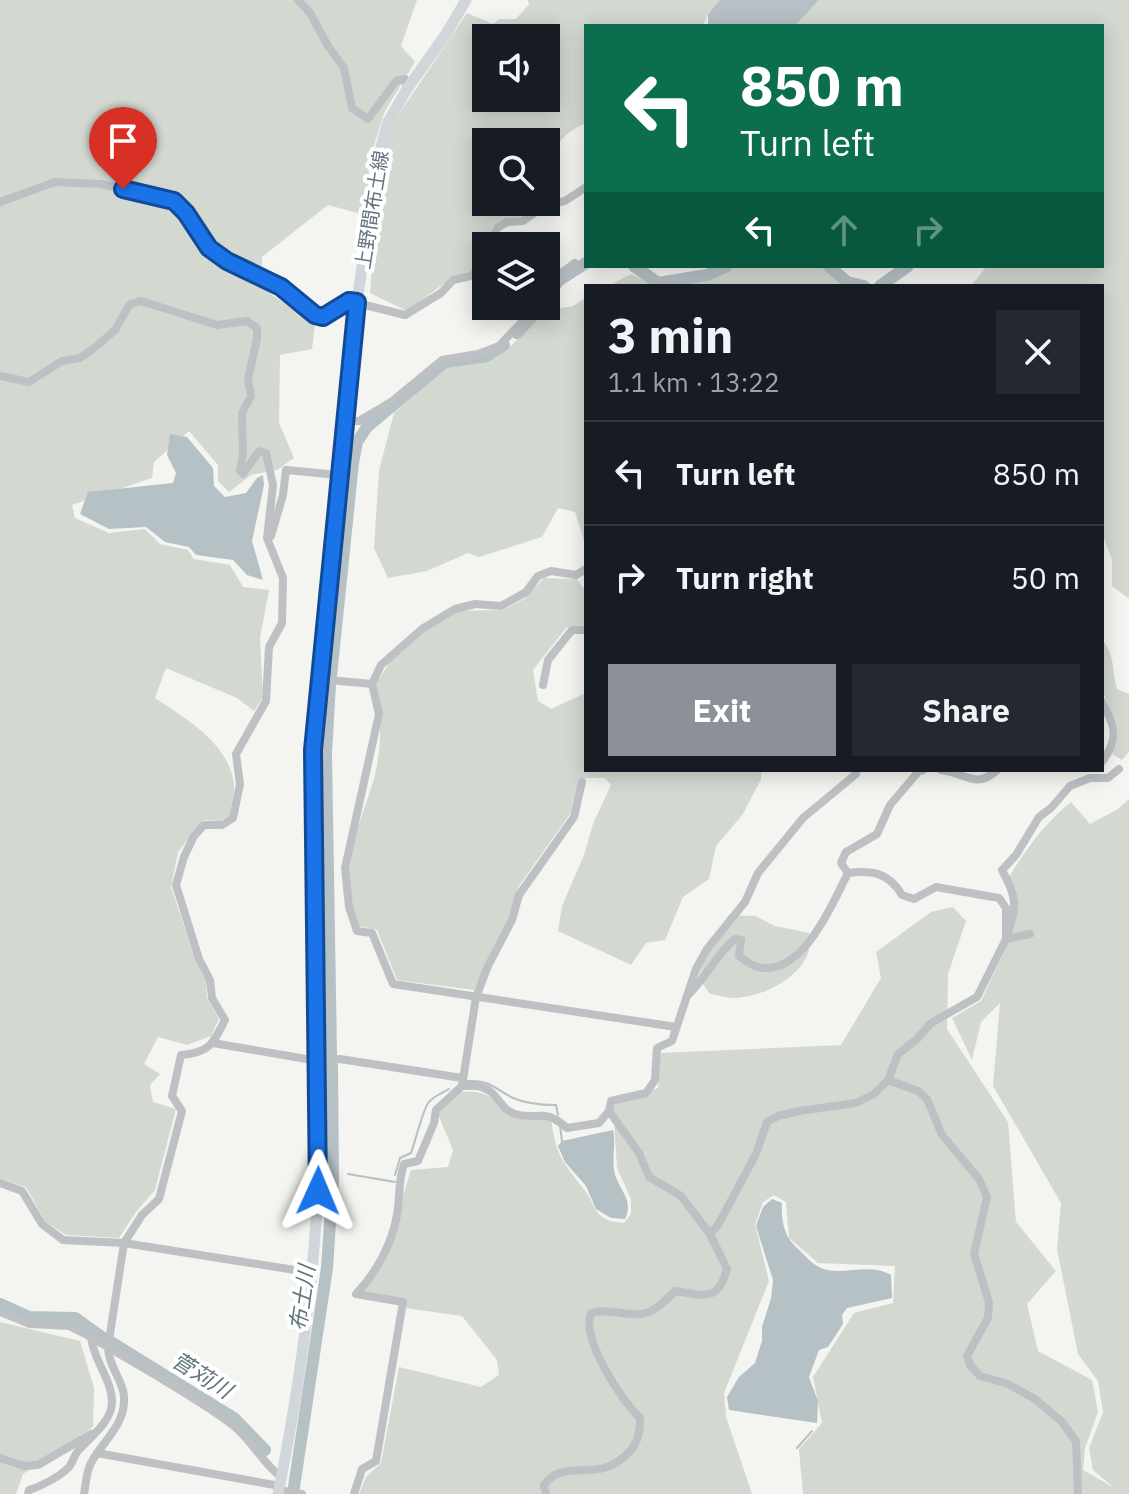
<!DOCTYPE html>
<meta charset="utf-8">
<style>
body{margin:0;font-family:"IBM Plex Sans","Noto Sans JP",sans-serif;background:#242831;color:#f1f3f6;height:100vh;display:flex;flex-direction:column;font-size:30px;white-space:nowrap}
*{box-sizing:border-box;margin:0}
p{font-size:26px;color:#9ea1a6}
.icon{flex:none;width:44px;height:44px;fill:none;stroke:currentColor;stroke-width:2;stroke-linecap:round;stroke-linejoin:round}
.map{position:relative;flex:1;overflow:hidden}
.drawer{position:absolute;left:584px;top:284px;width:520px;height:488px;display:flex;flex-direction:column;background:#171b24;border-radius:0px;box-shadow:0 4px 20px #0003}
.drawer>*{flex:none}
.top-card{position:absolute;left:584px;top:24px;width:520px;height:244px;border-radius:0px;box-shadow:0 4px 20px #0003;background:#0b6e4f;color:#fff;overflow:hidden}
.tools{position:absolute;left:472px;top:24px;display:grid;gap:16px}
.tools a{display:grid;place-items:center;width:88px;height:88px;border-radius:0px;background:#171b24;box-shadow:0 4px 20px #0003;font-size:40px}
.pin{position:absolute;display:grid;place-items:center;width:68px;height:68px;color:#fff;margin:-82px -34px;border-radius:50% 50% 50% 0;rotate:-45deg;box-shadow:0 0 8px #0007}
.pin .icon{rotate:45deg}
.me{position:absolute;width:88px;margin:-44px;rotate:1deg;stroke-linejoin:round;filter:drop-shadow(0 0 6px #0008)}
.turn{display:flex;align-items:center;gap:28px;height:168px;padding:0 24px;font-size:36px}
.turn .icon{width:104px;height:104px;stroke-width:2.5}
.turn b{display:block;font-size:56px;line-height:68px}
.lanes{display:flex;align-items:center;height:76px;padding:0 24px;background:#0003;justify-content:center;gap:40px;direction:ltr}
.lanes .off{opacity:.35}
.round{display:grid;place-items:center;flex:none;width:84px;height:84px;border-radius:0px;background:#242831}
.overview{display:flex;align-items:center;justify-content:space-between;height:136px;padding:0 24px}
h1{font-size:48px;font-weight:700;line-height:60px}
.primary-button{display:flex;gap:16px;margin-top:auto;padding:16px 24px}
.primary-button a{flex:1;height:92px;border-radius:0px;background:#8c9099;color:#fff;font-size:32px;font-weight:700;line-height:92px;text-align:center}
.primary-button a+a{background:#242831;color:#f1f3f6}
ul{padding:0;list-style:none}
li{display:flex;align-items:center;gap:24px;height:104px;padding:0 24px;border-top:2px solid #363941}
li div{flex:1}
li b{display:block;font-size:30px}
li em{font-style:normal}
.map>svg:first-child{display:block}
</style>
<div class="map">
<svg width="1129" height="1494" viewBox="0 0 1129 1494">
<rect width="100%" height="100%" fill="#f4f4f0"/>
<g fill="#d3d9d0" fill-rule="evenodd">
<path d="M0 0H417L401 46 415 62 385 111 370 158 365 215 328 205 262 257V288L315 324 312 349 280 355 279 423 294 458 277 470 251 475 229 492 218 481V465L189 431 154 462 152 478 72 505 75 518 109 533 145 529 160 544 188 550 194 559 230 565 243 587 269 590 260 638 263 697 254 711 237 698 166 668 155 698C186 719 229 743 234 784 235 793 231 805 230 815L220 821 204 820 178 852 171 887 196 962 206 981 207 998 219 1019 211 1036 187 1045 158 1037 144 1064 160 1074 150 1085 153 1102 176 1109 155 1190 136 1212 119 1238 66 1235 45 1221 26 1187 0 1179Z"/>
<path d="M528 0H720L708 14 703 26H586V123C551 138 551 159 546 193V142H486V202H545L523 217 508 218 493 226 472 271 450 279 407 311 370 293 380 162 393 123 467 13 493 24 499 19H516L529 4ZM486 38H546V98H486Z"/>
<polygon points="819,0 1129,0 1129,599 1112,586 1112,560 1102,533 1102,286 971,286 987,266 1102,266 1102,26 795,26"/>
<polygon points="738,266 822,266 847,286 608,286 631,274 656,286 705,280"/>
<polygon points="586,298 586,547 575,512 558,508 542,537 479,557 468,553 427,571 388,578 374,548 379,470 394,413 445,368 496,358 513,344 540,312 573,306"/>
<path d="M544 578 577 579 586 592V625L566 628 533 670 538 701 551 709 586 693V770H761V779L743 814 716 846 709 879 683 897 665 940 646 943 631 965 558 931 562 906 584 855 593 824 611 785 605 778H580L570 814 519 886 512 911 474 990 397 980 377 930 359 926C337 867 356 837 373 782 382 753 382 714 376 684L389 663 421 635 455 611 503 610 524 599Z"/>
<path d="M1102 640C1115 653 1112 672 1117 689L1129 694V752L1122 760 1112 754C1128 722 1107 714 1102 686 1099 672 1102 655 1102 640Z"/>
<path d="M1129 799V1494H803L799 1449 822 1423 813 1377 854 1313 893 1303 895 1266 818 1263 789 1238 786 1202 774 1195 763 1202 755 1225 769 1281 724 1393 726 1417 752 1494H359L366 1477 381 1463 399 1367 481 1387 499 1375 497 1360 462 1316 405 1308 406 1300 362 1293 381 1266 411 1170 448 1167 453 1150 438 1114 461 1092C488 1090 492 1097 509 1116L551 1118C556 1155 561 1160 583 1188 598 1207 593 1221 624 1223L631 1214V1199L617 1168 613 1105 658 1088 660 1053 841 1045 881 978 876 952 931 912 953 907 966 921 948 974 947 1029 1008 1122 1016 1222 1056 1271 1027 1304 1038 1351 1092 1380 1098 1412 1085 1448 1083 1470 1113 1487 1093 1470 1089 1448 1103 1412 1098 1381 1078 1354 1057 1249 1061 1203 993 1086 1000 1003 981 1022 972 1060 952 1018 981 1001 1004 952 1016 917 1007 880C1026 849 1044 824 1071 802L1090 824 1118 809Z"/>
<path d="M729 915 755 916 775 926 809 933C818 969 767 997 736 998 727 998 718 995 710 994L698 977 711 941Z"/>
<polygon points="0,1322 80,1341 94,1388 93,1427 23,1474 16,1494 0,1494"/>
</g>
<g fill="#b6c1c5">
<polygon points="720,0 819,0 795,26 708,26 708,14"/>
<polygon points="170,434 187,437 213,468 214,486 225,497 246,493 257,478 263,475 264,485 252,541 263,580 247,575 233,560 196,555 189,547 165,542 146,527 109,529 80,514 88,492 173,483 176,473 167,455"/>
<path d="M613 1130C616 1143 612 1156 614 1170 617 1189 635 1199 625 1219L611 1218 596 1209 586 1186 565 1162 558 1146 562 1141Z"/>
<path d="M772 1199 782 1203C781 1221 784 1237 798 1249 804 1254 810 1262 817 1266 840 1279 867 1261 891 1275L892 1298 847 1308 842 1315 843 1324 828 1347 819 1350 809 1377 818 1401 817 1423 729 1410 727 1397 739 1377 755 1363 762 1341V1327L771 1298 773 1280 756 1226 763 1207Z"/>
</g>
<g fill="none" stroke-linecap="round" stroke-linejoin="round">
<g stroke="#b6c1c5" stroke-width="2">
<path d="M467 1081C491 1080 493 1088 513 1098 527 1104 541 1105 556 1105L558 1115"/>
<polyline points="560,1126 562,1141"/>
<polyline points="348,1174 395,1182"/>
<path d="M395 1175 400 1158 411 1153C415 1142 423 1110 428 1103 432 1097 442 1093 449 1089"/>
<polyline points="797,1448 812,1431"/>
</g>
<g stroke="#b6c1c5" stroke-width="12">
<polyline points="634,266 658,283 707,275 727,266"/>
<polyline points="829,266 847,282 864,286"/>
<polyline points="880,286 908,266"/>
<polyline points="546,300 558,281 586,263"/>
<polyline points="517,333 542,306"/>
<polyline points="331,676 353,463 357,442 367,427 445,362 487,356 504,345"/>
<polyline points="330,684 326,754 331,1054"/>
<polyline points="0,1304 29,1317 75,1318 103,1338"/>
<polyline points="111,1342 234,1418 265,1450"/>
<polyline points="294,1487 327,1268 333,1178 332,1066"/>
</g>
<g stroke="#bdc1c4" stroke-width="8">
<polyline points="298,0 310,13 328,46 344,68 352,108 368,119 396,81 405,79 407,89"/>
<polyline points="0,202 55,182 101,184 174,201 186,213 209,248 227,261 281,287 315,315 323,317 349,301 405,315 441,293 453,280 471,276 480,268 486,251"/>
<polyline points="488,246 497,228 507,222 523,221 546,205 565,201 586,187"/>
<polyline points="546,292 554,278 575,263"/>
<path d="M0 376 29 382 62 361 80 358 98 345 115 330 130 304 141 301 217 325 247 321 257 328V339L248 379 251 396 242 413 243 454 240 471 243 474 259 451 266 453 273 485 267 538 283 578 282 623 269 647 266 701 236 754 240 784 233 818 222 825H204L194 836 184 857 176 885 199 959 210 980 212 998 225 1020C213 1044 209 1053 181 1055L172 1096 182 1111 159 1199 142 1215 124 1243 108 1347C108 1367 126 1383 124 1402 123 1427 102 1442 91 1463 86 1472 86 1484 84 1494"/>
<polyline points="344,421 359,421 391,402 442,360 478,354 499,346 537,306"/>
<polyline points="271,536 283,495 286,470 338,475"/>
<polyline points="586,569 576,575 551,571 538,576 526,592 501,606 475,604 455,609 422,629 381,665 372,684 379,714 345,868 349,907 357,931 372,933 393,984 676,1027"/>
<polyline points="318,679 372,684"/>
<polyline points="543,685 548,660 572,630 586,630"/>
<path d="M1102 702C1115 726 1120 737 1102 762"/>
<path d="M941 770C966 773 976 790 997 770"/>
<polyline points="848,873 841,863 846,852 877,834 890,805 919,771 923,770"/>
<path d="M1030 934 1006 939C1016 906 1019 901 1002 870L1016 855 1039 817 1051 808 1070 786 1090 778H1108L1119 769"/>
<path d="M689 994C707 976 715 956 735 939L741 940 739 956C744 960 750 964 755 966 801 982 833 902 848 873"/>
<polyline points="213,1043 318,1061 340,1059 462,1078"/>
<polyline points="888,1080 918,1091 927,1099 942,1135 979,1179 987,1197 974,1254 989,1302 988,1318 967,1356 970,1365 980,1376 1008,1384 1035,1399 1061,1421 1076,1441 1078,1494"/>
<polyline points="462,1086 476,997 488,966 512,920 519,895 574,817 582,782"/>
<polyline points="0,1183 22,1191 42,1224 63,1240 124,1243 314,1273"/>
<path d="M710 1234 718 1225 756 1154 767 1122 778 1116 799 1111 856 1103 874 1094 888 1080 898 1054 917 1039 931 1023 977 997 1006 939V908L999 898 936 887 914 899 902 895C889 873 873 870 848 873"/>
<path d="M0 1312 30 1324 69 1326 91 1337C137 1365 186 1391 230 1423 251 1438 261 1462 281 1477"/>
<polyline points="97,1453 280,1486"/>
<polyline points="0,1458 24,1466 38,1465 91,1434"/>
<polyline points="279,1490 302,1494"/>
<path d="M28 1494 29 1490C42 1486 59 1477 68 1468 72 1464 74 1457 77 1452 89 1438 112 1422 112 1402 112 1379 93 1360 91 1337"/>
<path d="M354 1494 362 1469 376 1461 403 1302 356 1294C376 1273 392 1244 397 1215 400 1197 398 1182 404 1164L418 1161 434 1123 436 1110 462 1086C468 1086 476 1085 481 1087 497 1090 499 1109 515 1114 540 1121 543 1107 567 1128L599 1123 609 1111 611 1101 646 1093 655 1080 657 1048 672 1041 696 969 707 949 745 902 758 873 803 818 856 774 855 770"/>
<path d="M546 1494 544 1485C564 1457 595 1483 624 1457 637 1446 640 1435 640 1418 621 1400 581 1339 591 1313 611 1307 630 1319 649 1312 659 1308 668 1298 675 1291 704 1295 718 1303 727 1269L710 1234 681 1196 649 1177 639 1153 609 1111"/>
</g>
<path stroke="#d1d6da" stroke-width="11" d="M278 1494C300 1384 316 1272 319 1159L313 750 357 302 377 161 388 122 407 89 446 34 466 0"/>
</g>
<g fill="none" stroke-linecap="round" stroke-linejoin="round">
<defs>
<polyline id="route" points="123,189 174,201 186,213 209,248 227,261 281,287 315,315 323,317 349,301 357,302 313,750 318,1191"/>
</defs>
<use href="#route" stroke="#114b97" stroke-width="20"/>
<use href="#route" stroke="#1a73e8" stroke-width="14"/>
</g>
<g text-anchor="middle" stroke-width="8" stroke-linejoin="round" paint-order="stroke">
<g font-size="20" fill="#657480" stroke="#fff">
<text transform="translate(372 210) rotate(-81)" y="7">上野間布土線</text>
</g>
<g font-size="22" font-style="italic" fill="#60767d" stroke="#fff">
<text transform="translate(302 1298) rotate(-82)" y="8">布土川</text>
<text transform="translate(202 1375) rotate(32)" y="8">菅苅川</text>
</g>
</g>
</svg>
<div class="tools">
<a><svg class="icon" aria-label="sound" viewBox="0 0 24 24"><path d="M4 9h4l5-4v14l-5-4H4zM17 9q2 3 0 6"/></svg></a>
<a><svg class="icon" aria-label="search" viewBox="0 0 24 24"><circle cx="10" cy="10" r="6"/><path d="M15 15l6 6"/></svg></a>
<a><svg class="icon" aria-label="layers" viewBox="0 0 24 24"><path d="M12 4l9 5-9 5-9-5zM3 14l9 5 9-5"/></svg></a>
</div>
<div class="pin" style="left:123px;top:189px;background:#d93025"><svg class="icon" aria-label="arrive" viewBox="0 0 24 24"><path d="M6 21V4h12l-3 4 3 4H6"/></svg></div>
<svg class="me" style="left:318px;top:1191px" viewBox="-20 -20 40 40"><path d="M0-17L14 15 0 8-14 15z" fill="#1a73e8" stroke="#fff" stroke-width="4"/></svg>
<div class="top-card">
<div class="turn"><svg class="icon" aria-label="left" viewBox="0 0 24 24"><path d="M17 20v-9H6M10 6l-5 5 5 5"/></svg><div><b>850 m</b>Turn left</div></div>
<div class="lanes"><svg class="icon" aria-label="left" viewBox="0 0 24 24"><path d="M17 20v-9H6M10 6l-5 5 5 5"/></svg><svg class="icon off" aria-label="ahead" viewBox="0 0 24 24"><path d="M12 20V5M6 11l6-6 6 6"/></svg><svg class="icon off" aria-label="right" viewBox="0 0 24 24"><path d="M7 20v-9h11M14 6l5 5-5 5"/></svg></div>
</div>
<section class="drawer">
<div class="overview"><div><h1>3 min</h1><p>1.1 km · 13:22</p></div><a class="round"><svg class="icon" aria-label="close" viewBox="0 0 24 24"><path d="M6 6l12 12M18 6L6 18"/></svg></a></div>
<ul>
<li><svg class="icon" aria-label="left" viewBox="0 0 24 24"><path d="M17 20v-9H6M10 6l-5 5 5 5"/></svg><div><b>Turn left</b></div><em>850 m</em></li>
<li><svg class="icon" aria-label="right" viewBox="0 0 24 24"><path d="M7 20v-9h11M14 6l5 5-5 5"/></svg><div><b>Turn right</b></div><em>50 m</em></li>
</ul>
<div class="primary-button"><a>Exit</a><a>Share</a></div>
</section>
</div>
